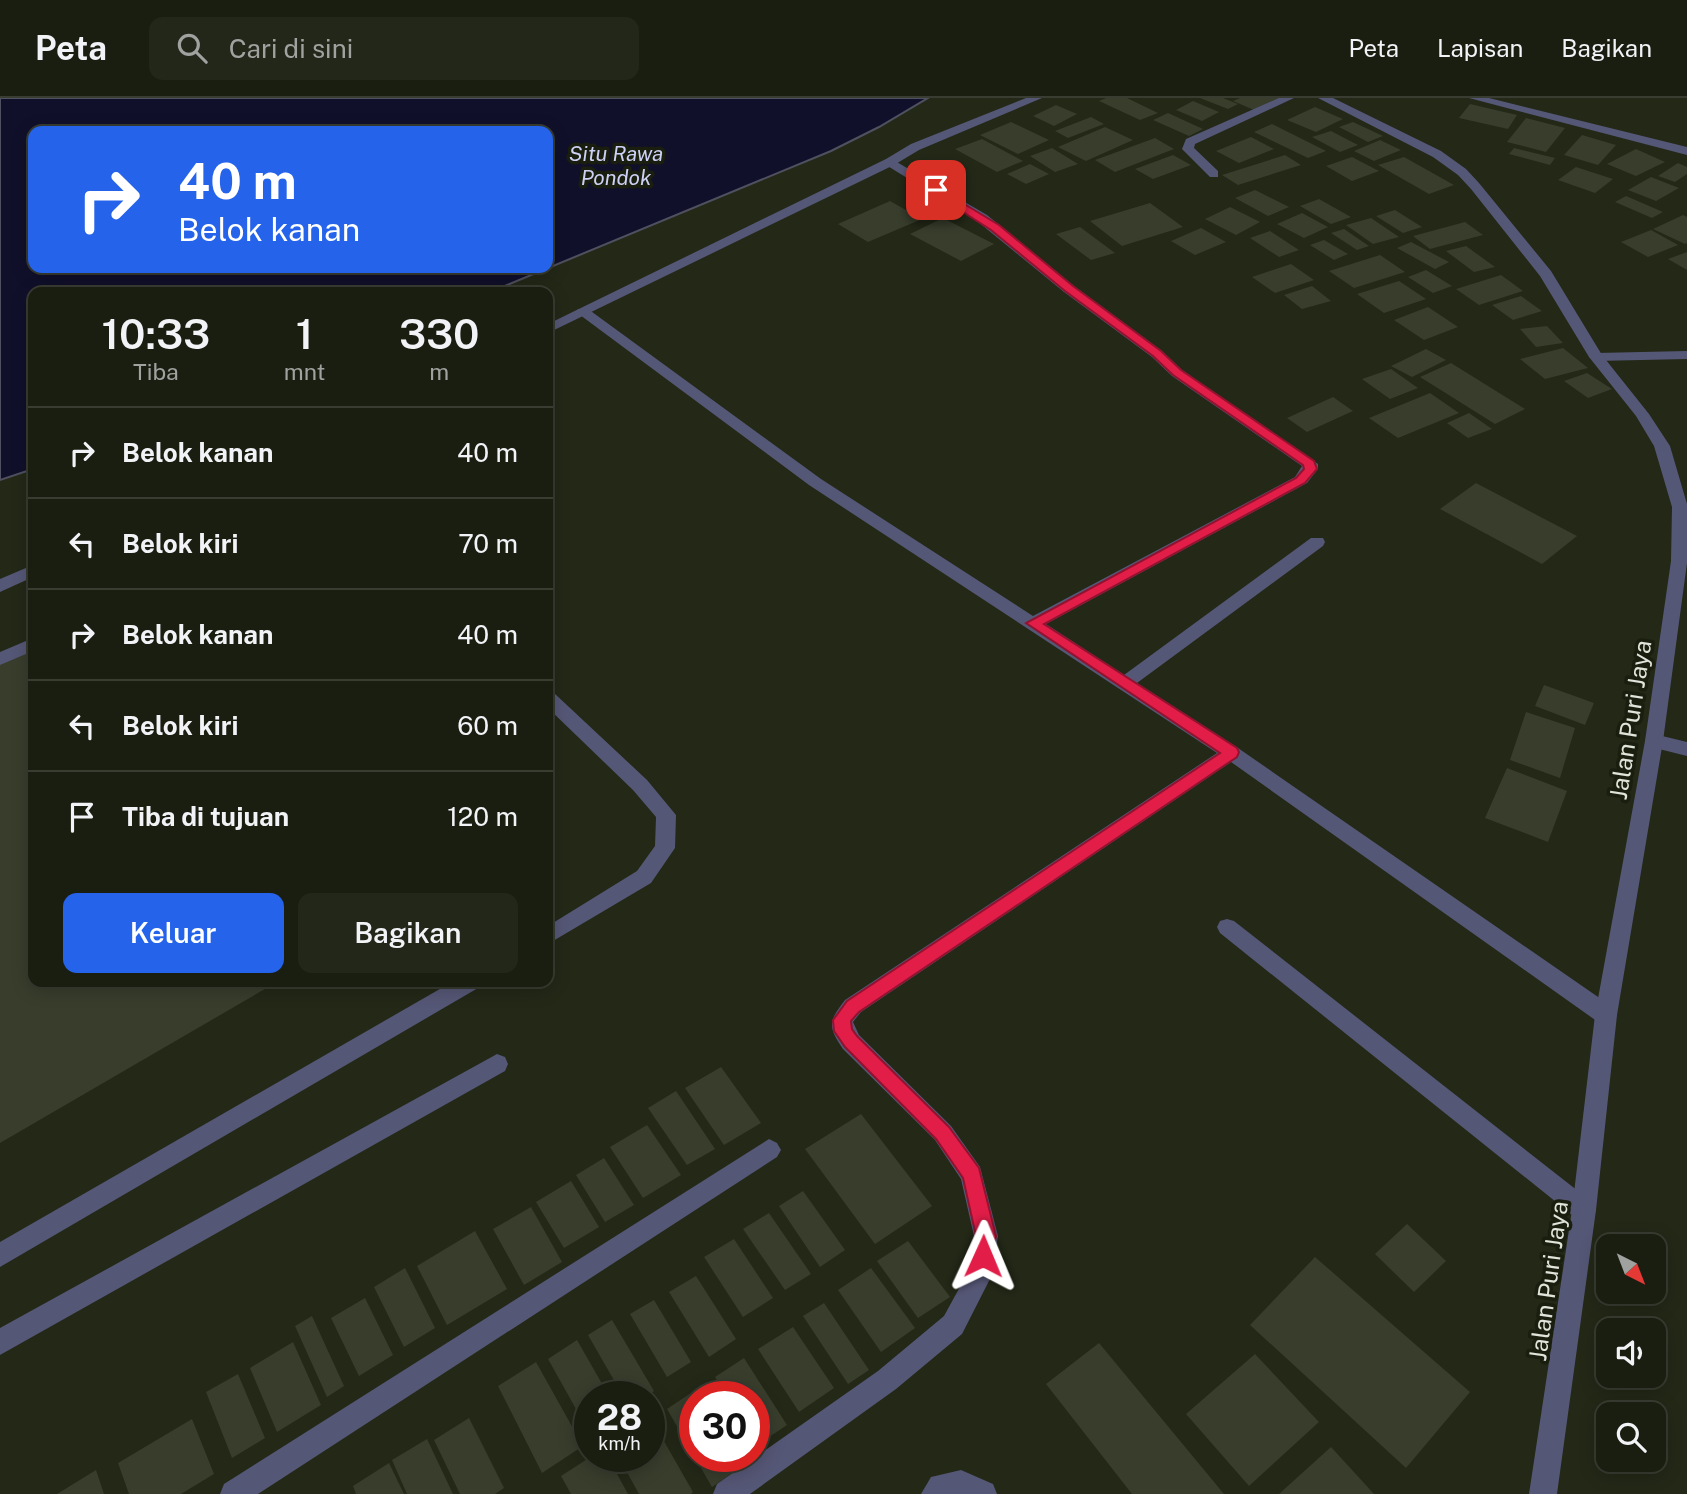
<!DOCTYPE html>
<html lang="id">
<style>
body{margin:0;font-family:"Public Sans",sans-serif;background:#23271a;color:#f1f3f6;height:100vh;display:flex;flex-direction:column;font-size:26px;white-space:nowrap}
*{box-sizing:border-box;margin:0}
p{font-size:23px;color:#9fa29f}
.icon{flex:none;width:38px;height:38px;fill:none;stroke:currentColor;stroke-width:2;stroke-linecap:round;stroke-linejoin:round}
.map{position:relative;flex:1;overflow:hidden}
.details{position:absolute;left:28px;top:189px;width:525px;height:700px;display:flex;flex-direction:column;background:#1a1e11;border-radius:14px;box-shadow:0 4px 18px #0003,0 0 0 2px #383c31}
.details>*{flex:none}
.guide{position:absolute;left:28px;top:28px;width:525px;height:147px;border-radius:14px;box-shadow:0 4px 18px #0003,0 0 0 2px #383c31;background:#2563eb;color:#fff;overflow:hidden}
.needle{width:46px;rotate:138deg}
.controls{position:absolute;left:1596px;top:1136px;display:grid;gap:14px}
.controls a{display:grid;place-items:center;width:70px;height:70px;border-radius:14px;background:#1a1e11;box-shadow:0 4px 18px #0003,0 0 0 2px #383c31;font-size:35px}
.speed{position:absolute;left:574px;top:1283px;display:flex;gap:14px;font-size:35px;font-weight:700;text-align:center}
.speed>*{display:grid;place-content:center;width:91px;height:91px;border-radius:50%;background:#1a1e11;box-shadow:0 4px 18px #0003,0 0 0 2px #383c31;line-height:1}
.speed small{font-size:18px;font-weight:400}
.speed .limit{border:10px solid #d22;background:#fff;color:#111}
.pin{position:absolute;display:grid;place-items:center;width:60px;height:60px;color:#fff;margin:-30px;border-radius:14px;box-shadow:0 4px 10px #0006}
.me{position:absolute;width:77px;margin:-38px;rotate:1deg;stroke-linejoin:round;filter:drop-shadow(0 0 5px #0008)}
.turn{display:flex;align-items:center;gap:24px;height:147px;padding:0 35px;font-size:32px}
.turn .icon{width:91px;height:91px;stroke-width:2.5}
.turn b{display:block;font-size:49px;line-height:60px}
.eta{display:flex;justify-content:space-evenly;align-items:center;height:119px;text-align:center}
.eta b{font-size:42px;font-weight:600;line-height:49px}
.cta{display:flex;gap:14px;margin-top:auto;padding:14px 35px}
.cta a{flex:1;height:80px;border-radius:14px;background:#2563eb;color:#fff;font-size:28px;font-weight:600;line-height:80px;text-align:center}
.cta a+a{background:#23271a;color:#f1f3f6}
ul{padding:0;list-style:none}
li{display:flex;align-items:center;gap:21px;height:91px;padding:0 35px;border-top:2px solid #383c31}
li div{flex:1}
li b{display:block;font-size:26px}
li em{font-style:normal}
header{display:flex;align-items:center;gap:42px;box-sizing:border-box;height:98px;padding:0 35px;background:#1a1e11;border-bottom:2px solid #383c31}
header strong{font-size:33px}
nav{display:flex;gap:38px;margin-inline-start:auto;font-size:24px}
.search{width:490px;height:63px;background:#23271a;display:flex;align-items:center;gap:18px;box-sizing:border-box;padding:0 24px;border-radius:14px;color:#9fa29f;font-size:26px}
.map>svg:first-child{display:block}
</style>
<header>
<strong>Peta</strong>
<div class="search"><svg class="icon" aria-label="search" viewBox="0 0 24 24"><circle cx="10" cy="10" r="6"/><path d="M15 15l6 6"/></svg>Cari di sini</div>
<nav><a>Peta</a><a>Lapisan</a><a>Bagikan</a></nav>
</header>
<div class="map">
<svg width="1687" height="1396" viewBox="0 0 1687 1396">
<rect width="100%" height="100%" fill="#232817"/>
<path fill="#11102b" stroke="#4f5060" stroke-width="2" fill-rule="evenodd" d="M0 0H928L879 29 831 53 490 194H33V371L0 382ZM33 33H548V170H33Z"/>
<g fill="#383d2c">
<polygon points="1106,0 1127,0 1158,15 1140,22 1099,3"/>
<polygon points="1200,0 1223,0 1238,6 1228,11"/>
<polygon points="1240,0 1281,0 1254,12 1233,3"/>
<polygon points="1193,3 1219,14 1202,23 1176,12"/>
<polygon points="1470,6 1517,17 1508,31 1459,20"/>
<polygon points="1056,7 1077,16 1054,28 1033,18"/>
<polygon points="1315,9 1343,21 1316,34 1287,22"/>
<polygon points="1168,15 1203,31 1189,38 1153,22"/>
<polygon points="1091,19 1104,26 1068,40 1055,33"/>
<polygon points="1526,20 1565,30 1546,54 1507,44"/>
<polygon points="1011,24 1049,42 1018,56 980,37"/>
<polygon points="1353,24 1383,38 1368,44 1339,29"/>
<polygon points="1272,26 1326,53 1308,60 1254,34"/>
<polygon points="1105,29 1133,42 1086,63 1058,49"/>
<polygon points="1331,33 1358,47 1340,54 1312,39"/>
<polygon points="1582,37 1616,47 1598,67 1564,57"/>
<polygon points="1251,39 1274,51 1239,65 1216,53"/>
<polygon points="1155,40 1174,51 1115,74 1095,62"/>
<polygon points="982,41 1023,63 997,74 955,51"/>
<polygon points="1380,42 1401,52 1374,63 1354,53"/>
<polygon points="1052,50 1078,66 1055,74 1030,58"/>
<polygon points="1514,50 1555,60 1550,67 1509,56"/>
<polygon points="1636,51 1665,64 1636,78 1607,66"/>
<polygon points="1173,57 1191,67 1153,81 1135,71"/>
<polygon points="1285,57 1301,67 1238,87 1222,77"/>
<polygon points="1352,59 1379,73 1352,83 1326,68"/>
<polygon points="1404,59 1454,87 1429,96 1378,67"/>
<polygon points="1678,65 1687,69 1687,76 1675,84 1658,78"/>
<polygon points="1030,66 1049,76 1026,86 1007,76"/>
<polygon points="1576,69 1613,81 1595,95 1558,82"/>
<polygon points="1651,79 1679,90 1656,103 1628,92"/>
<polygon points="1255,92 1289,109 1268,118 1235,100"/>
<polygon points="1626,98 1663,114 1652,120 1615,104"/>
<polygon points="1319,101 1351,119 1331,126 1300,108"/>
<polygon points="890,103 922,121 868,144 838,126"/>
<polygon points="1150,105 1183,129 1122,148 1090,123"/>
<polygon points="1230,109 1260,124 1236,137 1205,121"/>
<polygon points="1395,112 1422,129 1403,135 1376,118"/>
<polygon points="1302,115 1328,129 1304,140 1277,126"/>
<polygon points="1683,117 1687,119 1687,145 1685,146 1653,131"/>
<polygon points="943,120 994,146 961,163 910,136"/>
<polygon points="1371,120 1399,139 1373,146 1346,127"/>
<polygon points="1465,124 1483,137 1430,151 1413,138"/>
<polygon points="1080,129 1115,155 1091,162 1056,136"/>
<polygon points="1201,130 1226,144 1195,157 1171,143"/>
<polygon points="1344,131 1369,148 1357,152 1331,135"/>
<polygon points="1651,132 1678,147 1648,159 1621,144"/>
<polygon points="1270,133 1299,152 1279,159 1250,140"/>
<polygon points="1324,142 1348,156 1334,162 1310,147"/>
<polygon points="1411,144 1449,164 1435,171 1397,150"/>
<polygon points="1466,148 1495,169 1474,174 1446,153"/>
<polygon points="1687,154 1687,172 1668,161"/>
<polygon points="1380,157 1405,174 1354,190 1329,173"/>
<polygon points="1291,166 1314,182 1275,195 1252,179"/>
<polygon points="1426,172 1452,188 1433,195 1408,179"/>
<polygon points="1501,177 1523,193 1479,207 1456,191"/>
<polygon points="1399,183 1426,201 1384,215 1357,196"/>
<polygon points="1312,188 1331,203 1302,211 1284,197"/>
<polygon points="1521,198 1542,213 1513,222 1492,207"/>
<polygon points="1428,209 1458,229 1424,242 1394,222"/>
<polygon points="1547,228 1563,245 1536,249 1520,231"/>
<polygon points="1563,250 1588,270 1545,281 1520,261"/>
<polygon points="1426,251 1446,262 1412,279 1391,268"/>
<polygon points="1451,265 1525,311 1495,326 1420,279"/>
<polygon points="1391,271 1418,290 1390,301 1362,281"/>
<polygon points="1587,275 1612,291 1588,300 1564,283"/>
<polygon points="1430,295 1459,315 1398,340 1369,320"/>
<polygon points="1333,299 1353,313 1307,334 1287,320"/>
<polygon points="1469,315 1492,331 1468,340 1447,325"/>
<polygon points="1476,385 1577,438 1542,466 1440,411"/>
<polygon points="33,549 33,884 277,884 0,1045 0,564"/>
<polygon points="1544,587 1594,605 1585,627 1535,608"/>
<polygon points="1526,614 1575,630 1560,680 1510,662"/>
<polygon points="1507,670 1567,693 1548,744 1485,720"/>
<polygon points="721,969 761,1025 724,1047 685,990"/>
<polygon points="676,993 715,1051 687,1067 648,1010"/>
<polygon points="861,1016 932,1108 875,1146 805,1051"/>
<polygon points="647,1027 681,1077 643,1100 610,1049"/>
<polygon points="604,1060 634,1107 605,1124 576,1077"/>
<polygon points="571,1083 599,1129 564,1150 536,1104"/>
<polygon points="803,1093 845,1152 820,1169 779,1108"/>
<polygon points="531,1109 562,1164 524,1187 493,1131"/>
<polygon points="769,1115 811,1176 785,1192 743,1131"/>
<polygon points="1407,1126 1446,1163 1414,1194 1375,1156"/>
<polygon points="475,1133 507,1191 447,1227 417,1168"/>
<polygon points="734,1141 773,1200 743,1219 704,1159"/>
<polygon points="908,1143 950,1199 918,1220 877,1163"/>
<polygon points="1315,1159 1470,1294 1406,1370 1250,1227"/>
<polygon points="405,1170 435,1230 404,1249 374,1189"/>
<polygon points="871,1170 915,1230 881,1254 838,1192"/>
<polygon points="696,1178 736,1241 709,1259 669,1194"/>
<polygon points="365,1200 393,1257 359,1278 331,1220"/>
<polygon points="654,1202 691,1264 667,1279 630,1216"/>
<polygon points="824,1205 869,1272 848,1286 803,1218"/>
<polygon points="312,1218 344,1288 327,1299 295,1228"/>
<polygon points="612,1222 654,1293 647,1298 623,1298 588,1237"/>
<polygon points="793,1229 834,1290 799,1314 758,1251"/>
<polygon points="577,1242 609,1298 590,1298 590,1336 548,1261"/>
<polygon points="293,1244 321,1307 277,1334 250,1270"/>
<polygon points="1099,1245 1224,1396 1132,1396 1046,1286"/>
<polygon points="1255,1256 1319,1324 1249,1388 1186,1316"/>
<polygon points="744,1260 787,1327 757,1347 754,1342 754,1298 727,1298 715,1279"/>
<polygon points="536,1264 583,1348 542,1375 498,1288"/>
<polygon points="238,1276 265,1340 232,1360 206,1294"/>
<polygon points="706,1285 714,1298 695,1298 695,1358 751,1358 753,1361 712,1389 667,1311"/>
<polygon points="469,1320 504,1390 495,1396 460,1396 434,1342"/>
<polygon points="192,1321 214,1376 181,1396 129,1396 118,1365"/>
<polygon points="653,1324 693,1394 691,1396 639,1396 618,1358 649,1358 649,1326"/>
<polygon points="427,1341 453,1396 407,1396 392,1362"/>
<polygon points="1331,1349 1374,1396 1279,1396"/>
<polygon points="592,1358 607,1358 628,1396 571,1396 561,1378"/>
<polygon points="389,1365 404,1396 356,1396 353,1388"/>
<polygon points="96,1372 104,1396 57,1396"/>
</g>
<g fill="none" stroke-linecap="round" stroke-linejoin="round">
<g fill="#555776" fill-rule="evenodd">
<polygon points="33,540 33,553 0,567 0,554"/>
<polygon points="548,594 554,595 647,682 676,717 675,750 651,785 548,846 548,828 637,773 655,748 656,719 633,692 548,610"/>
<polygon points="1227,821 1234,823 1592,1104 1596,1112 1592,1120 1584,1123 1576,1120 1220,835 1217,829 1220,823"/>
<polygon points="452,884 481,884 478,890 0,1169 0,1144"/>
<polygon points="961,1372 993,1386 997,1396 921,1396 931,1379"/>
</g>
<g fill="#555776" fill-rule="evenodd">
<polygon points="1279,0 1294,0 1195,46 1194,50 1218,73 1218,79 1210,79 1182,51 1186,41"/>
<polygon points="1469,0 1489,0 1687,49 1687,57"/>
<path d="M890 60 987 117 1074 188 1162 253 1182 272 1318 366V371L1307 385 1046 526 1124 577 1311 440H1323L1325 444 1323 448 1137 585 1238 650 1614 910 1617 917 1614 924 1606 926 1598 924 1231 664 861 914 853 924 859 937 951 1028 980 1069 998 1138 991 1179 962 1236 896 1291 750 1396H713L717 1386 878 1273 944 1218 967 1176 974 1138 961 1081 935 1042 843 951C827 928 829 923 845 902L1217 655 809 387 576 214 578 211H588L821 381 1033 518 1295 379 1302 368 1172 278 1152 259 1064 194 977 123 886 67 884 64Z"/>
<polygon points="1687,253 1687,261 1596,263 1589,259 1596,255"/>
<polygon points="1654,636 1687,644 1687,658 1647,648 1645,643 1647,638"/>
<polygon points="497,956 505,959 508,966 505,973 0,1257 0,1230"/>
<polygon points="769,1041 777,1045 781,1052 777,1059 258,1396 220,1396 224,1386"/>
</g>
<g fill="#555776" fill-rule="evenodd">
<polygon points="1026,0 1042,0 919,52 894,67 548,235 548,226 886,61 911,46"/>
<polygon points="1318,0 1333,0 1441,53 1466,71 1479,85 1551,173 1602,257 1649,316 1670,348 1687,406 1687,465 1663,643 1617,917 1596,1112 1557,1396 1529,1396 1572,1112 1595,917 1645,643 1671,463 1672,409 1654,348 1636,318 1589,259 1540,178 1471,91 1458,77 1433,59"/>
<polygon points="33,467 33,479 0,494 0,481"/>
</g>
</g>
<polygon fill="#e11d48" stroke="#92132f" stroke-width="2" points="936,89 999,127 1073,188 1161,253 1181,272 1314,363 1317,371 1305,385 1044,526 1237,650 1239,654 1237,659 859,914 851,923 852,931 857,938 949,1029 979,1070 996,1138 990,1165 983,1168 975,1165 973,1158 976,1138 963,1080 936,1041 845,949 834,933 833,922 847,903 1220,655 1026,525 1296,380 1304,371 1303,367 1173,277 1153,258 1065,193 991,132 932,94 931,92"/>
<g text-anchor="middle" stroke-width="7" stroke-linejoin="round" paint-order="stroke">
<g font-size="21" font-style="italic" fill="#ced1f6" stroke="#191e0e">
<text x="616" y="63">Situ Rawa<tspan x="616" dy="24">Pondok</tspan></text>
</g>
<g font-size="24" fill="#e1e4da" stroke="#191e0e">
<text transform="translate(1631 622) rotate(-81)" y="8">Jalan Puri Jaya</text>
<text transform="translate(1549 1183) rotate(-82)" y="8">Jalan Puri Jaya</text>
</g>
</g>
</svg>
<div class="controls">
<a><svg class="needle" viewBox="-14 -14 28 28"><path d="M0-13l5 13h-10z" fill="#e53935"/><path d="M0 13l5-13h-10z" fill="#9fa29f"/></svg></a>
<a><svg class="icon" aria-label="sound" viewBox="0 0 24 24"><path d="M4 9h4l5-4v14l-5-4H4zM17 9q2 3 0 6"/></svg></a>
<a><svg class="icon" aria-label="search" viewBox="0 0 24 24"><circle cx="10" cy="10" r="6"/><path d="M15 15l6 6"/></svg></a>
</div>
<div class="speed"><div>28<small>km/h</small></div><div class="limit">30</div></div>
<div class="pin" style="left:936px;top:92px;background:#d93025"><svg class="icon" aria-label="arrive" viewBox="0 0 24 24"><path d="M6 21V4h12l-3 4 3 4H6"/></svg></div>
<svg class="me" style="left:983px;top:1158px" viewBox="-20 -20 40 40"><path d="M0-17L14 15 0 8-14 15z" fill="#e11d48" stroke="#fff" stroke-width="4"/></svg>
<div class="guide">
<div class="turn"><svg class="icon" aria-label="right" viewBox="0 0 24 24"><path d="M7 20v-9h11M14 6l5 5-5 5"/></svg><div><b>40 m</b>Belok kanan</div></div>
</div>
<section class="details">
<div class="eta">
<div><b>10:33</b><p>Tiba</p></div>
<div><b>1</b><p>mnt</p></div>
<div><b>330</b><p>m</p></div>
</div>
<ul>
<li><svg class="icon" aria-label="right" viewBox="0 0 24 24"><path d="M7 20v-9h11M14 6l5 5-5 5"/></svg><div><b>Belok kanan</b></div><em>40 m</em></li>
<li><svg class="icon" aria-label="left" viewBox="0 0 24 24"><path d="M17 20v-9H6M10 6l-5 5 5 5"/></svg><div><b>Belok kiri</b></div><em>70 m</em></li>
<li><svg class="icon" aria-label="right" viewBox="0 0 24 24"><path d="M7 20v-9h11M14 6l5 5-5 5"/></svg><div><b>Belok kanan</b></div><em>40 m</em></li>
<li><svg class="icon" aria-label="left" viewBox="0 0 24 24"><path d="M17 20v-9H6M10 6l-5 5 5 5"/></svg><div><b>Belok kiri</b></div><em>60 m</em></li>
<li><svg class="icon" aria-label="arrive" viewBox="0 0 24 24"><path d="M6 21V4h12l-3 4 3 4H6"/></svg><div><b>Tiba di tujuan</b></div><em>120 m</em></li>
</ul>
<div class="cta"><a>Keluar</a><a>Bagikan</a></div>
</section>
</div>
